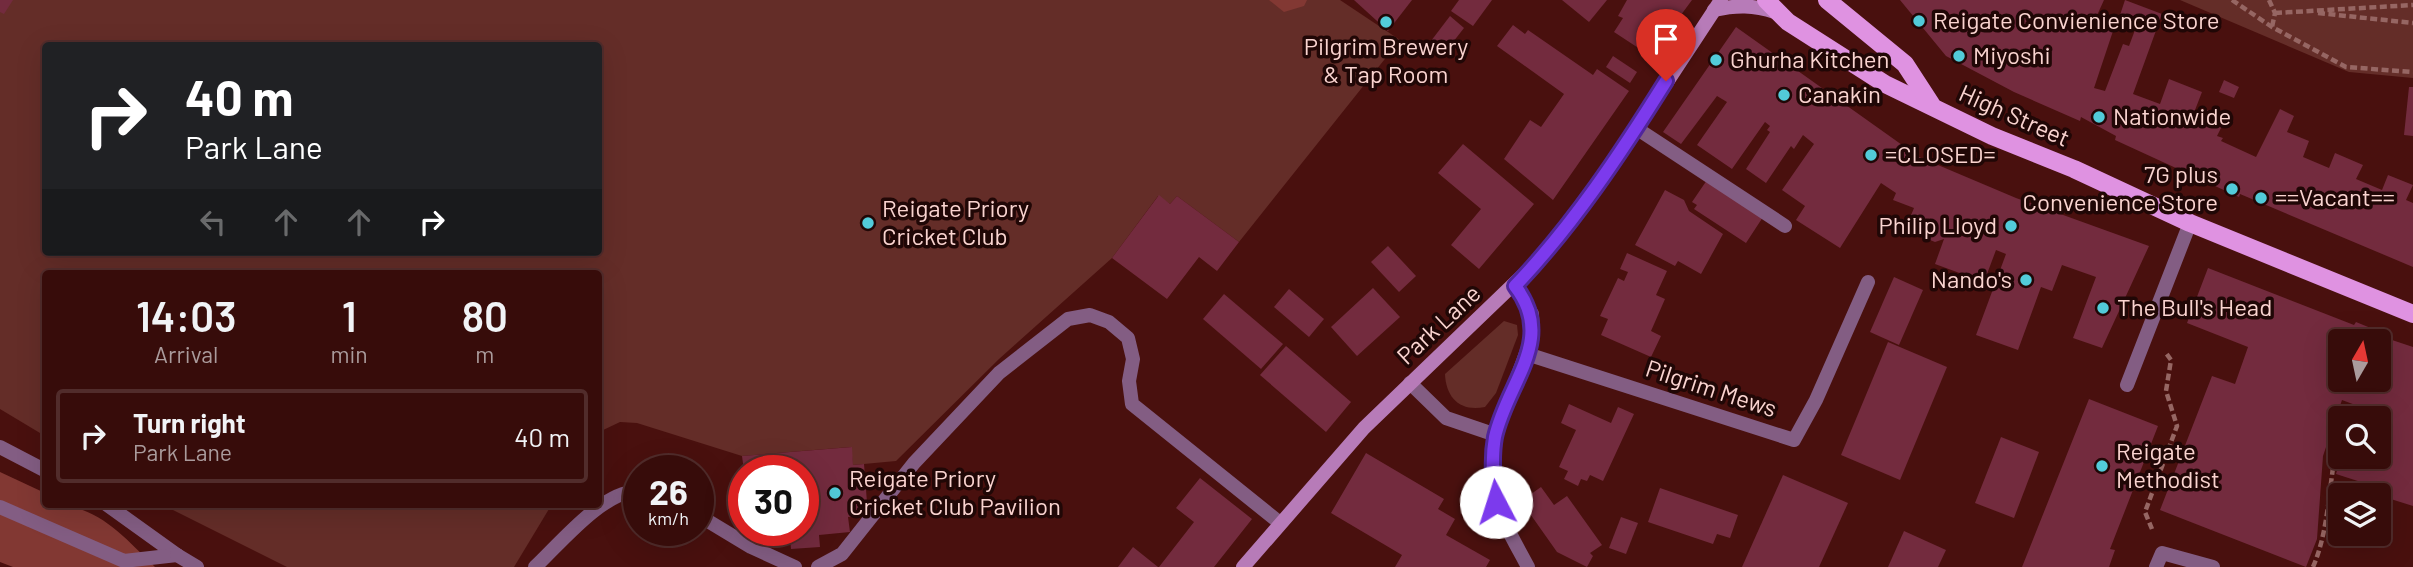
<!DOCTYPE html>
<style>
body{margin:0;font-family:Barlow,sans-serif;background:#3e1513;color:#f1f3f6;height:100vh;display:flex;flex-direction:column;font-size:26px;white-space:nowrap}
*{box-sizing:border-box;margin:0}
p{font-size:23px;color:#aa9b9c}
.icon{flex:none;width:38px;height:38px;fill:none;stroke:currentColor;stroke-width:2;stroke-linecap:round;stroke-linejoin:round}
.map{position:relative;flex:1;overflow:hidden}
.side{position:absolute;left:42px;top:270px;width:560px;height:238px;display:flex;flex-direction:column;background:#370c0a;border-radius:7px;box-shadow:0 7px 28px #0002,0 0 0 2px #512c2b}
.side>*{flex:none}
.top-card{position:absolute;left:42px;top:42px;width:560px;height:214px;border-radius:7px;box-shadow:0 7px 28px #0002,0 0 0 2px #512c2b;background:#202124;color:#fff;overflow:hidden}
.needle{width:46px;rotate:9deg}
.buttons{position:absolute;left:2328px;top:329px;display:grid;gap:14px}
.buttons a{display:grid;place-items:center;width:63px;height:63px;border-radius:7px;background:#370c0a;box-shadow:0 7px 28px #0002,0 0 0 2px #512c2b;font-size:35px}
.speed{position:absolute;left:623px;top:455px;display:flex;gap:14px;font-size:35px;font-weight:700;text-align:center}
.speed>*{display:grid;place-content:center;width:91px;height:91px;border-radius:50%;background:#370c0a;box-shadow:0 7px 28px #0002,0 0 0 2px #512c2b;line-height:1}
.speed small{font-size:18px;font-weight:400}
.speed .limit{border:10px solid #d22;background:#fff;color:#111}
.pin{position:absolute;display:grid;place-items:center;width:60px;height:60px;color:#fff;margin:-72px -30px;border-radius:50% 50% 50% 0;rotate:-45deg;box-shadow:0 0 7px #0007}
.pin .icon{rotate:45deg}
.me{position:absolute;width:77px;margin:-38px;rotate:355deg;stroke-linejoin:round;filter:drop-shadow(0 0 5px #0008)}
.turn{display:flex;align-items:center;gap:24px;height:147px;padding:0 28px;font-size:32px}
.turn .icon{width:91px;height:91px;stroke-width:2.5}
.turn b{display:block;font-size:49px;line-height:60px}
.lanes{display:flex;align-items:center;height:66px;padding:0 28px;background:#0003;justify-content:center;gap:35px;direction:ltr}
.lanes .off{opacity:.35}
.eta{display:flex;justify-content:space-evenly;align-items:center;height:119px;text-align:center}
.eta b{font-size:42px;font-weight:600;line-height:49px}
ul{padding:0;list-style:none}
li{display:flex;align-items:center;gap:21px;height:94px;margin:0 14px 10px;padding:0 14px;border:4px solid #512c2b;border-radius:7px}
li div{flex:1}
li b{display:block;font-size:26px}
li em{font-style:normal}
.map>svg:first-child{display:block}
</style>
<div class="map">
<svg width="2413" height="567" viewBox="0 0 2413 567">
<rect width="100%" height="100%" fill="#49100e"/>
<g fill="#642d28" fill-rule="evenodd">
<path d="M0 0H1340L1400 40 1239 242 1177 196 1170 204 1158 196 1112 258 999 359 896 461 853 465 851 447 742 456 637 423 620 422 599 432 598 273H46L45 436 0 409ZM46 46H598V252H46Z"/>
<polygon points="2180,0 2413,0 2413,78 2349,72"/>
<path d="M1504 321 1517 325 1518 335 1496 393 1485 407C1460 412 1446 398 1445 374Z"/>
<polygon points="161,504 552,504 514,567 287,567"/>
</g>
<g fill="#823833">
<polygon points="1269,0 1307,0 1304,6 1284,12"/>
<path d="M0 472 45 493 46 504C97 504 120 533 155 567H13L0 562Z"/>
</g>
<g fill="#732b3e" fill-rule="evenodd">
<polygon points="0,0 13,0 4,14 0,12"/>
<polygon points="1354,0 1412,0 1388,31"/>
<polygon points="1459,0 1492,0 1473,26 1451,11"/>
<polygon points="1562,0 1607,0 1589,22"/>
<polygon points="1627,0 1692,0 1675,23 1671,21 1649,55 1614,32 1623,18 1618,16"/>
<polygon points="1900,0 2104,0 2094,22 2113,31 2094,88 2105,91 2123,44 2129,46 2138,22 2120,15 2125,0 2162,14 2133,94 2160,104 2169,79 2202,92 2190,123 2198,127 2207,110 2226,118 2217,136 2223,138 2221,141 2256,157 2280,109 2294,116 2287,132 2309,141 2303,157 2329,168 2335,153 2363,165 2356,179 2382,190 2388,175 2413,185 2406,200 2413,203 2413,267 2240,194 2239,197 2115,140 2116,136 2081,117 2080,121 2014,92 1946,56"/>
<polygon points="1450,16 1464,28 1446,51 1431,41"/>
<polygon points="1513,25 1525,34 1528,30 1593,75 1597,69 1629,91 1553,200 1504,159 1530,120 1541,127 1564,94 1497,46"/>
<polygon points="1736,27 1919,157 2016,198 2149,246 2102,348 2073,338 2096,277 2062,265 2052,291 2041,287 2018,350 1976,335 2006,254 1996,250 1984,282 1935,264 1944,239 1935,242 1920,236 1915,223 1909,220 1914,208 1893,200 1896,193 1881,183 1840,248 1796,220 1805,206 1782,190 1814,144 1803,135 1794,149 1791,146 1766,183 1746,169 1770,132 1767,130 1770,126 1765,122 1732,169 1697,145 1727,102 1717,96 1681,144 1663,132"/>
<polygon points="1613,56 1637,72 1630,83 1606,67"/>
<polygon points="2224,80 2239,87 2234,98 2219,92"/>
<polygon points="2409,87 2413,87 2413,136 2404,135"/>
<polygon points="1463,144 1534,204 1479,269 1451,245 1481,209 1438,173"/>
<polygon points="1707,180 1763,217 1746,243 1694,209 1697,205 1692,202"/>
<polygon points="1665,190 1684,200 1689,211 1723,234 1701,274 1678,261 1675,266 1635,245"/>
<polygon points="1159,195 1170,204 1177,196 1239,242 1217,271 1199,257 1167,299 1112,258"/>
<polygon points="1388,246 1416,276 1399,292 1371,262"/>
<polygon points="1627,253 1667,271 1656,295 1665,299 1651,331 1661,336 1651,357 1601,335 1608,319 1600,316 1618,278 1624,281 1628,272 1620,269"/>
<path d="M2208 268 2354 325 2356 322 2378 331 2377 335 2413 347V506L2362 490 2364 483 2336 474 2341 457H2378V418H2354L2358 406 2342 400 2323 456 2317 539 2306 567 2160 510 2212 376 2235 384 2248 347 2187 323ZM2340 341H2378V380H2340Z"/>
<polygon points="1894,277 1923,290 1899,345 1870,332"/>
<polygon points="1373,288 1400,317 1357,356 1331,327"/>
<polygon points="1289,289 1324,319 1309,337 1274,307"/>
<polygon points="1224,294 1283,344 1261,369 1203,319"/>
<polygon points="1888,342 1947,367 1900,480 1841,455"/>
<polygon points="1286,346 1351,402 1326,432 1260,375"/>
<polygon points="2089,399 2158,426 2110,549 2115,550 2109,567 2022,567"/>
<polygon points="1569,404 1611,423 1618,407 1634,414 1603,481 1590,475 1587,481 1581,479 1578,486 1564,479 1568,471 1559,467 1576,430 1561,423"/>
<polygon points="2001,437 2039,452 2014,518 1975,503"/>
<polygon points="852,447 853,465 864,464 868,515 848,517 850,532 819,535 820,547 791,549 790,537 759,540 758,530 803,530 803,471 744,471 742,456"/>
<polygon points="1366,453 1444,499 1438,509 1455,519 1446,535 1490,560 1486,567 1395,567 1402,555 1331,513"/>
<polygon points="737,475 744,475 744,520 741,521"/>
<polygon points="1783,475 1848,503 1819,567 1742,567"/>
<polygon points="1200,478 1252,519 1214,567 1159,567 1194,522 1176,508"/>
<polygon points="1541,487 1554,505 1567,496 1602,545 1590,553 1593,556 1587,567 1557,552 1521,501"/>
<polygon points="1660,488 1738,515 1730,538 1717,534 1713,544 1648,522"/>
<polygon points="1621,517 1638,523 1626,554 1609,548"/>
<polygon points="1904,531 1946,550 1938,567 1888,567"/>
<polygon points="1133,547 1158,567 1118,567"/>
</g>
<g fill="none" stroke-linecap="round" stroke-linejoin="round">
<g stroke="#966663" stroke-width="4.5" stroke-dasharray="7 3.5" stroke-linecap="butt">
<polyline points="2232,0 2272,27 2346,67 2413,72"/>
<polyline points="2269,0 2275,13 2272,27"/>
<polyline points="2275,13 2413,5"/>
<polyline points="2318,13 2413,23"/>
<polyline points="2343,418 2346,407"/>
<polyline points="2152,529 2145,512 2177,426 2166,391 2171,360 2166,353"/>
<path d="M2313 567C2331 525 2328 477 2340 432"/>
</g>
<g stroke="#835d83" stroke-width="14">
<polyline points="1636,128 1785,226"/>
<polyline points="1527,354 1794,440 1816,400 1868,282"/>
<polyline points="2127,385 2190,223"/>
<polyline points="0,447 46,471"/>
<polyline points="106,504 177,555"/>
<polyline points="0,507 124,561 177,555"/>
<polyline points="698,515 751,547 795,567"/>
<path d="M535 567C559 545 605 488 639 492"/>
<polyline points="818,567 842,554 914,463 999,373 1068,319 1090,315 1109,322 1128,338 1133,359 1129,381 1132,404 1280,523"/>
<polyline points="2156,567 2162,553 2213,567"/>
</g>
<g stroke="#835d83" stroke-width="14">
<path d="M1515 286 1532 314 1533 331C1519 386 1477 446 1497 504 1504 525 1517 546 1528 567"/>
<polyline points="1410,383 1446,418 1496,435"/>
<polyline points="177,555 197,567"/>
</g>
<g stroke="#b77bb8" stroke-width="14">
<path d="M1714 10C1736 5 1754 5 1775 12"/>
<polyline points="1243,567 1364,428 1545,254 1627,143 1721,0"/>
</g>
<g stroke="#df92e1" stroke-width="18">
<polyline points="1766,0 1788,22 1885,84 1992,136 2074,169 2190,223 2413,314"/>
<polyline points="1827,0 1905,64 1931,104"/>
</g>
</g>
<g fill="none" stroke-linecap="round" stroke-linejoin="round">
<defs>
<path id="route" d="M1496 502C1493 480 1491 459 1495 437 1507 382 1557 340 1515 286 1574 224 1621 153 1666 81"/>
</defs>
<use href="#route" stroke="#51269a" stroke-width="18"/>
<use href="#route" stroke="#7c3aed" stroke-width="12"/>
</g>
<g fill="#52cbd9" stroke="#200706" stroke-width="2.5">
<circle cx="1919" cy="21" r="7"/>
<circle cx="1386" cy="22" r="7"/>
<circle cx="1959" cy="56" r="7"/>
<circle cx="1716" cy="60" r="7"/>
<circle cx="1784" cy="95" r="7"/>
<circle cx="2099" cy="117" r="7"/>
<circle cx="1871" cy="155" r="7"/>
<circle cx="2232" cy="189" r="7"/>
<circle cx="2261" cy="198" r="7"/>
<circle cx="868" cy="223" r="7"/>
<circle cx="2011" cy="226" r="7"/>
<circle cx="2026" cy="280" r="7"/>
<circle cx="2103" cy="308" r="7"/>
<circle cx="2102" cy="466" r="7"/>
<circle cx="835" cy="493" r="7"/>
</g>
<g text-anchor="middle" stroke-width="7" stroke-linejoin="round" paint-order="stroke">
<g font-size="24" fill="#fad4d0" stroke="#200706" text-anchor="start">
<text x="1933" y="29">Reigate Convienience Store</text>
<text x="1386" y="55" text-anchor="middle">Pilgrim Brewery<tspan x="1386" dy="28">&amp; Tap Room</tspan></text>
<text x="1973" y="64">Miyoshi</text>
<text x="1730" y="68">Ghurha Kitchen</text>
<text x="1798" y="103">Canakin</text>
<text x="2113" y="125">Nationwide</text>
<text x="1885" y="163">=CLOSED=</text>
<text x="2218" y="183" text-anchor="end">7G plus<tspan x="2218" dy="28">Convenience Store</tspan></text>
<text x="2275" y="206">==Vacant==</text>
<text x="882" y="217">Reigate Priory<tspan x="882" dy="28">Cricket Club</tspan></text>
<text x="1997" y="234" text-anchor="end">Philip Lloyd</text>
<text x="2012" y="288" text-anchor="end">Nando's</text>
<text x="2117" y="316">The Bull's Head</text>
<text x="2116" y="460">Reigate<tspan x="2116" dy="28">Methodist</tspan></text>
<text x="849" y="487">Reigate Priory<tspan x="849" dy="28">Cricket Club Pavilion</tspan></text>
</g>
<g font-size="24" fill="#fad4d0" stroke="#200706">
<text transform="translate(2014 116) rotate(24)" y="8">High Street</text>
<text transform="translate(1439 325) rotate(-43)" y="8">Park Lane</text>
<text transform="translate(1711 389) rotate(18)" y="8">Pilgrim Mews</text>
</g>
</g>
</svg>
<div class="buttons">
<a><svg class="needle" viewBox="-14 -14 28 28"><path d="M0-13l5 13h-10z" fill="#e53935"/><path d="M0 13l5-13h-10z" fill="#aa9b9c"/></svg></a>
<a><svg class="icon" aria-label="search" viewBox="0 0 24 24"><circle cx="10" cy="10" r="6"/><path d="M15 15l6 6"/></svg></a>
<a><svg class="icon" aria-label="layers" viewBox="0 0 24 24"><path d="M12 4l9 5-9 5-9-5zM3 14l9 5 9-5"/></svg></a>
</div>
<div class="speed"><div>26<small>km/h</small></div><div class="limit">30</div></div>
<div class="pin" style="left:1666px;top:81px;background:#d93025"><svg class="icon" aria-label="arrive" viewBox="0 0 24 24"><path d="M6 21V4h12l-3 4 3 4H6"/></svg></div>
<svg class="me" style="left:1496px;top:502px" viewBox="-20 -20 40 40"><circle r="19" fill="#fff"/><path d="M0-13L10 11 0 6-10 11z" fill="#7c3aed"/></svg>
<div class="top-card">
<div class="turn"><svg class="icon" aria-label="right" viewBox="0 0 24 24"><path d="M7 20v-9h11M14 6l5 5-5 5"/></svg><div><b>40 m</b>Park Lane</div></div>
<div class="lanes"><svg class="icon off" aria-label="left" viewBox="0 0 24 24"><path d="M17 20v-9H6M10 6l-5 5 5 5"/></svg><svg class="icon off" aria-label="ahead" viewBox="0 0 24 24"><path d="M12 20V5M6 11l6-6 6 6"/></svg><svg class="icon off" aria-label="ahead" viewBox="0 0 24 24"><path d="M12 20V5M6 11l6-6 6 6"/></svg><svg class="icon" aria-label="right" viewBox="0 0 24 24"><path d="M7 20v-9h11M14 6l5 5-5 5"/></svg></div>
</div>
<section class="side">
<div class="eta">
<div><b>14:03</b><p>Arrival</p></div>
<div><b>1</b><p>min</p></div>
<div><b>80</b><p>m</p></div>
</div>
<ul>
<li><svg class="icon" aria-label="right" viewBox="0 0 24 24"><path d="M7 20v-9h11M14 6l5 5-5 5"/></svg><div><b>Turn right</b><p>Park Lane</p></div><em>40 m</em></li>
</ul>
</section>
</div>
